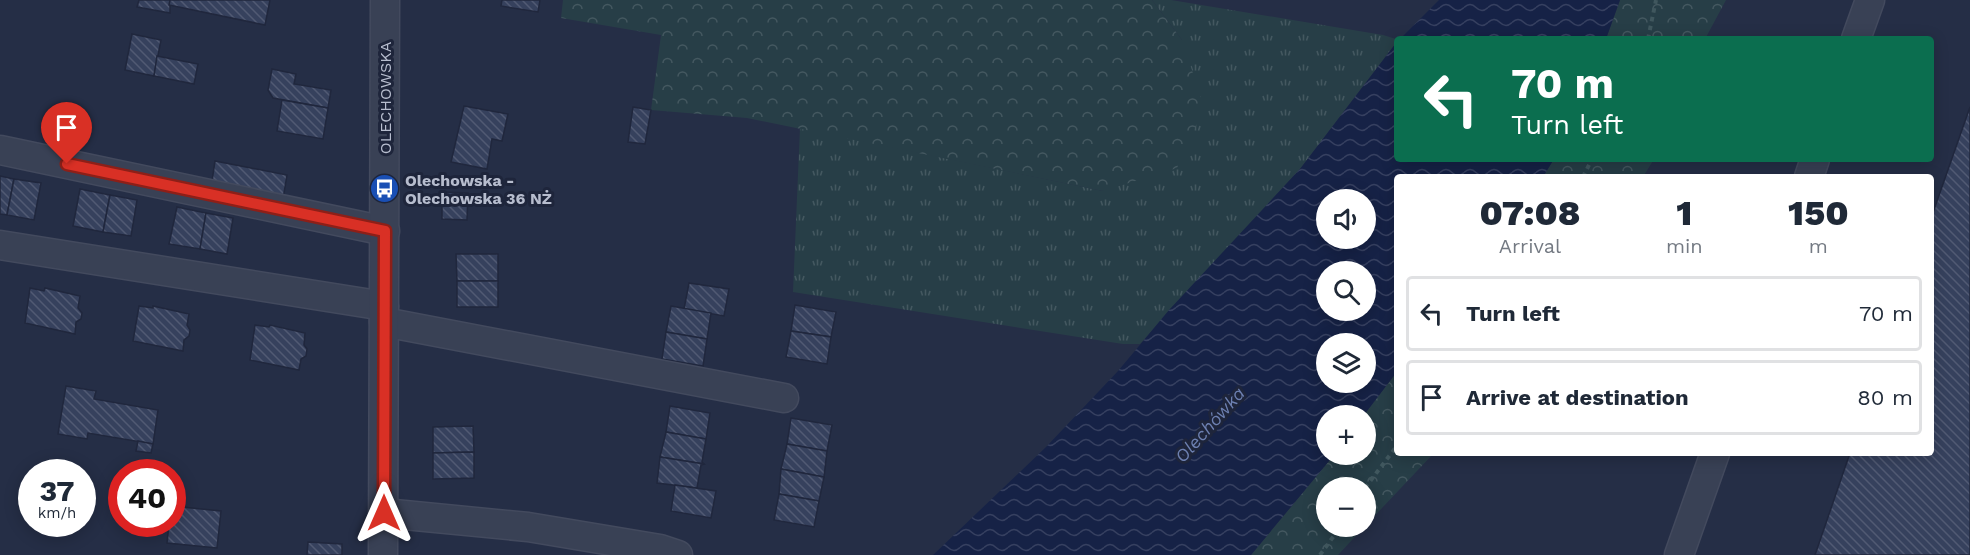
<!DOCTYPE html>
<meta charset="utf-8">
<style>
body{margin:0;font-family:"Work Sans",sans-serif;background:#f2f2f3;color:#1f2937;height:100vh;display:flex;flex-direction:column;font-size:22px;white-space:nowrap}
*{box-sizing:border-box;margin:0}
p{font-size:20px;color:#747a83}
.icon{flex:none;width:33px;height:33px;fill:none;stroke:currentColor;stroke-width:2;stroke-linecap:round;stroke-linejoin:round}
.map{position:relative;flex:1;overflow:hidden}
.drawer{position:absolute;left:1394px;top:174px;width:540px;height:282px;display:flex;flex-direction:column;background:#fff;border-radius:6px;box-shadow:0 3px 15px #0003}
.drawer>*{flex:none}
.top-card{position:absolute;left:1394px;top:36px;width:540px;height:126px;border-radius:6px;box-shadow:0 3px 15px #0003;background:#0b6e4f;color:#fff;overflow:hidden}
.controls{position:absolute;left:1316px;top:189px;display:grid;gap:12px}
.controls a{display:grid;place-items:center;width:60px;height:60px;border-radius:50%;background:#fff;box-shadow:0 3px 15px #0003;font-size:30px}
.speed{position:absolute;left:18px;top:459px;display:flex;gap:12px;font-size:30px;font-weight:700;text-align:center}
.speed>*{display:grid;place-content:center;width:78px;height:78px;border-radius:50%;background:#fff;box-shadow:0 3px 15px #0003;line-height:1}
.speed small{font-size:15px;font-weight:400}
.speed .limit{border:9px solid #d22;background:#fff;color:#111}
.pin{position:absolute;display:grid;place-items:center;width:51px;height:51px;color:#fff;margin:-62px -26px;border-radius:50% 50% 50% 0;rotate:-45deg;box-shadow:0 0 6px #0007}
.pin .icon{rotate:45deg}
.me{position:absolute;width:66px;margin:-33px;rotate:0deg;stroke-linejoin:round;filter:drop-shadow(0 0 4px #0008)}
.turn{display:flex;align-items:center;gap:21px;height:126px;padding:0 18px;font-size:27px}
.turn .icon{width:78px;height:78px;stroke-width:2.5}
.turn b{display:block;font-size:42px;line-height:51px}
.eta{display:flex;justify-content:space-evenly;align-items:center;height:102px;text-align:center}
.eta b{font-size:36px;font-weight:800;line-height:42px}
ul{padding:0;list-style:none}
li{display:flex;align-items:center;gap:18px;height:75px;margin:0 12px 9px;padding:0 6px;border:3px solid #e0e1e3;border-radius:6px}
li div{flex:1}
li b{display:block;font-size:22px}
li em{font-style:normal}
.map>svg:first-child{display:block}
</style>
<div class="map">
<svg width="1970" height="555" viewBox="0 0 1970 555">
<defs>
<pattern id="grass-tufts" width="24" height="20" patternUnits="userSpaceOnUse" patternTransform="scale(1.5)"><rect width="24" height="20" fill="#273e47"/><path d="M3 7l-1-3M5 7V3M7 7l1-3M15 17l-1-3M17 17v-4M19 17l1-3" fill="none" stroke="#445860"/></pattern>
<pattern id="forest-crowns" width="20" height="18" patternUnits="userSpaceOnUse" patternTransform="scale(1.5)"><rect width="20" height="18" fill="#273e47"/><path d="M2 6a3 3 0 1 1 6 0M12 15a3 3 0 1 1 6 0" fill="none" stroke="#445860"/></pattern>
<pattern id="water-waves" width="16" height="10" patternUnits="userSpaceOnUse" patternTransform="scale(1.5)"><rect width="16" height="10" fill="#162246"/><path d="M0 5q4-4 8 0t8 0" fill="none" stroke="#364060"/></pattern>
<pattern id="building-back-hatch" width="6" height="6" patternUnits="userSpaceOnUse" patternTransform="scale(1.5)"><rect width="6" height="6" fill="#36415d"/><path d="M-1 5l2 2M0 0l6 6M5-1l2 2" fill="none" stroke="#515a73"/></pattern>
</defs>
<rect width="100%" height="100%" fill="#252e46"/>
<polygon fill="url(#grass-tufts)" points="1152,0 1171,0 1383,35 1396,39 1396,43 1300,169 1140,344 1123,344 793,292 800,128 1103,191 1182,40"/>
<g fill="url(#forest-crowns)">
<polygon points="563,0 1152,0 1182,40 1204,107 1177,168 1103,191 747,118 651,110 661,35 561,18"/>
<polygon points="1620,0 1726,0 1705,39 1606,39"/>
<polygon points="1554,159 1654,159 1643,177 1543,177"/>
<polygon points="1396,373 1396,453 1434,453 1365,526 1365,488 1326,488 1326,526 1365,526 1338,555 1251,555 1334,455 1365,454 1364,415"/>
</g>
<g fill="url(#water-waves)" fill-rule="evenodd">
<polygon points="1439,0 1620,0 1606,39 1400,39"/>
<path d="M1396 43V159H1554L1543 177H1396V373L1364 415 1326 416V454L1334 455 1251 555H933L1046 447 1118 371 1169 310 1300 169ZM1326 200H1365V238H1326ZM1326 272H1365V310H1326ZM1326 344H1365V382H1326Z"/>
</g>
<g fill="url(#building-back-hatch)" stroke="#20273d" stroke-width="1.5">
<polygon points="139,0 170,0 170,13 137,7"/>
<polygon points="170,0 270,0 265,25 169,5"/>
<polygon points="502,0 540,0 538,12 501,6"/>
<polygon points="132,34 161,40 154,76 125,70"/>
<polygon points="157,56 198,64 194,84 154,76"/>
<polygon points="272,69 296,74 294,84 331,90 328,108 273,98 268,90"/>
<polygon points="282,100 328,108 323,139 277,131"/>
<polygon points="464,106 508,114 502,141 492,139 487,169 451,162"/>
<polygon points="633,107 651,110 645,144 628,142"/>
<polygon points="1970,107 1970,555 1815,555 1850,453 1930,453 1930,221"/>
<polygon points="215,161 287,175 283,199 211,188"/>
<polygon points="0,176 14,179 7,215 0,214"/>
<polygon points="14,179 41,183 34,220 7,215"/>
<polygon points="80,189 110,195 103,232 73,226"/>
<polygon points="442,192 468,193 467,220 442,219"/>
<polygon points="110,195 137,200 131,236 103,232"/>
<polygon points="177,207 206,213 200,249 169,244"/>
<polygon points="206,213 233,218 227,254 200,249"/>
<polygon points="456,254 498,254 498,281 457,281"/>
<rect x="457" y="281" width="41" height="26"/>
<polygon points="689,283 729,289 724,316 684,309"/>
<polygon points="30,288 44,291 45,288 80,296 78,308 82,313 81,319 76,322 75,334 25,323"/>
<polygon points="795,305 836,312 831,337 791,331"/>
<polygon points="139,306 153,308 153,306 189,314 187,325 190,330 189,336 184,340 183,351 133,341"/>
<polygon points="671,306 711,313 707,339 666,332"/>
<polygon points="255,325 269,327 270,325 305,333 304,345 307,349 306,356 301,359 299,370 250,360"/>
<polygon points="791,331 831,337 827,364 786,357"/>
<polygon points="666,332 707,339 703,366 662,359"/>
<polygon points="66,386 96,391 94,399 158,410 153,444 88,433 87,439 58,434"/>
<polygon points="670,406 710,413 706,439 666,432"/>
<polygon points="791,418 832,425 827,451 787,444"/>
<polygon points="473,426 474,452 433,453 433,427"/>
<polygon points="666,432 706,439 702,462 704,464 660,457"/>
<polygon points="138,441 153,444 151,453 136,451"/>
<polygon points="787,444 827,451 824,477 781,469"/>
<polygon points="474,452 474,478 433,479 433,453"/>
<polygon points="660,457 704,464 701,465 697,488 657,483"/>
<polygon points="781,469 824,477 819,501 779,494"/>
<polygon points="675,485 716,491 711,518 671,511"/>
<polygon points="779,494 819,501 814,527 774,520"/>
<polygon points="172,506 221,511 217,548 167,543 169,524 172,524"/>
<polygon points="308,542 342,544 342,555 307,555"/>
</g>
<g fill="none" stroke-linecap="round" stroke-linejoin="round">
<defs>
<g id="minor">
<polyline points="1856,39 1870,0"/>
<polyline points="0,150 385,231"/>
<polyline points="1809,177 1815,159"/>
<polyline points="0,245 384,306"/>
<polyline points="384,322 784,398"/>
<polyline points="384,513 528,527 660,549 678,555"/>
<polyline points="383,555 385,0"/>
<polyline points="1679,555 1715,453"/>
</g>
</defs>
<use href="#minor" stroke="#434a5e" stroke-width="31"/>
<g stroke="#40575e" stroke-width="4" stroke-dasharray="4.5 4.5" stroke-linecap="butt">
<polyline points="1648,39 1656,0"/>
<polyline points="1583,177 1592,159"/>
<polyline points="1365,488 1396,447"/>
<polyline points="1320,555 1341,526"/>
</g>
<use href="#minor" stroke="#394155" stroke-width="28"/>
</g>
<g fill="none" stroke-linecap="round" stroke-linejoin="round">
<defs>
<polyline id="route" points="67,164 385,231 384,513"/>
</defs>
<use href="#route" stroke="#8d1f18" stroke-width="15"/>
<use href="#route" stroke="#d93025" stroke-width="10"/>
</g>
<defs>
<symbol id="bus-disc" viewBox="-11 -11 22 22"><circle r="9.5" fill="#1a4fb4" stroke="#1e253b"/><path d="M-5-6H5V4H4V6H2V4H-2V6H-4V4H-5ZM-3.5-4V0h7V-4ZM-3.5 1.2v1.5H-2V1.2ZM2 1.2v1.5H3.5V1.2Z" fill="#fff"/></symbol>
</defs>
<g fill-rule="evenodd">
<use href="#bus-disc" x="368" y="172" width="33" height="33"/>
</g>
<g text-anchor="middle" stroke-width="6" stroke-linejoin="round" paint-order="stroke">
<g font-size="16" fill="#b7bdce" stroke="#1e253b">
<text transform="translate(385 98) rotate(-90)" y="6">OLECHOWSKA</text>
</g>
<g font-size="16" font-weight="bold" fill="#b7bdce" stroke="#1e253b" text-anchor="start">
<text x="405" y="186">Olechowska -<tspan x="405" dy="18">Olechowska 36 NŻ</tspan></text>
</g>
<g font-size="18" font-style="italic" fill="#6d80b1" stroke="#1e253b">
<text transform="translate(1210 425) rotate(-48)" y="6">Olechówka</text>
</g>
</g>
</svg>
<div class="controls">
<a><svg class="icon" aria-label="sound" viewBox="0 0 24 24"><path d="M4 9h4l5-4v14l-5-4H4zM17 9q2 3 0 6"/></svg></a>
<a><svg class="icon" aria-label="search" viewBox="0 0 24 24"><circle cx="10" cy="10" r="6"/><path d="M15 15l6 6"/></svg></a>
<a><svg class="icon" aria-label="layers" viewBox="0 0 24 24"><path d="M12 4l9 5-9 5-9-5zM3 14l9 5 9-5"/></svg></a>
<a>+</a>
<a>−</a>
</div>
<div class="speed"><div>37<small>km/h</small></div><div class="limit">40</div></div>
<div class="pin" style="left:67px;top:164px;background:#d93025"><svg class="icon" aria-label="arrive" viewBox="0 0 24 24"><path d="M6 21V4h12l-3 4 3 4H6"/></svg></div>
<svg class="me" style="left:384px;top:513px" viewBox="-20 -20 40 40"><path d="M0-17L14 15 0 8-14 15z" fill="#d93025" stroke="#fff" stroke-width="4"/></svg>
<div class="top-card">
<div class="turn"><svg class="icon" aria-label="left" viewBox="0 0 24 24"><path d="M17 20v-9H6M10 6l-5 5 5 5"/></svg><div><b>70 m</b>Turn left</div></div>
</div>
<section class="drawer">
<div class="eta">
<div><b>07:08</b><p>Arrival</p></div>
<div><b>1</b><p>min</p></div>
<div><b>150</b><p>m</p></div>
</div>
<ul>
<li><svg class="icon" aria-label="left" viewBox="0 0 24 24"><path d="M17 20v-9H6M10 6l-5 5 5 5"/></svg><div><b>Turn left</b></div><em>70 m</em></li>
<li><svg class="icon" aria-label="arrive" viewBox="0 0 24 24"><path d="M6 21V4h12l-3 4 3 4H6"/></svg><div><b>Arrive at destination</b></div><em>80 m</em></li>
</ul>
</section>
</div>
